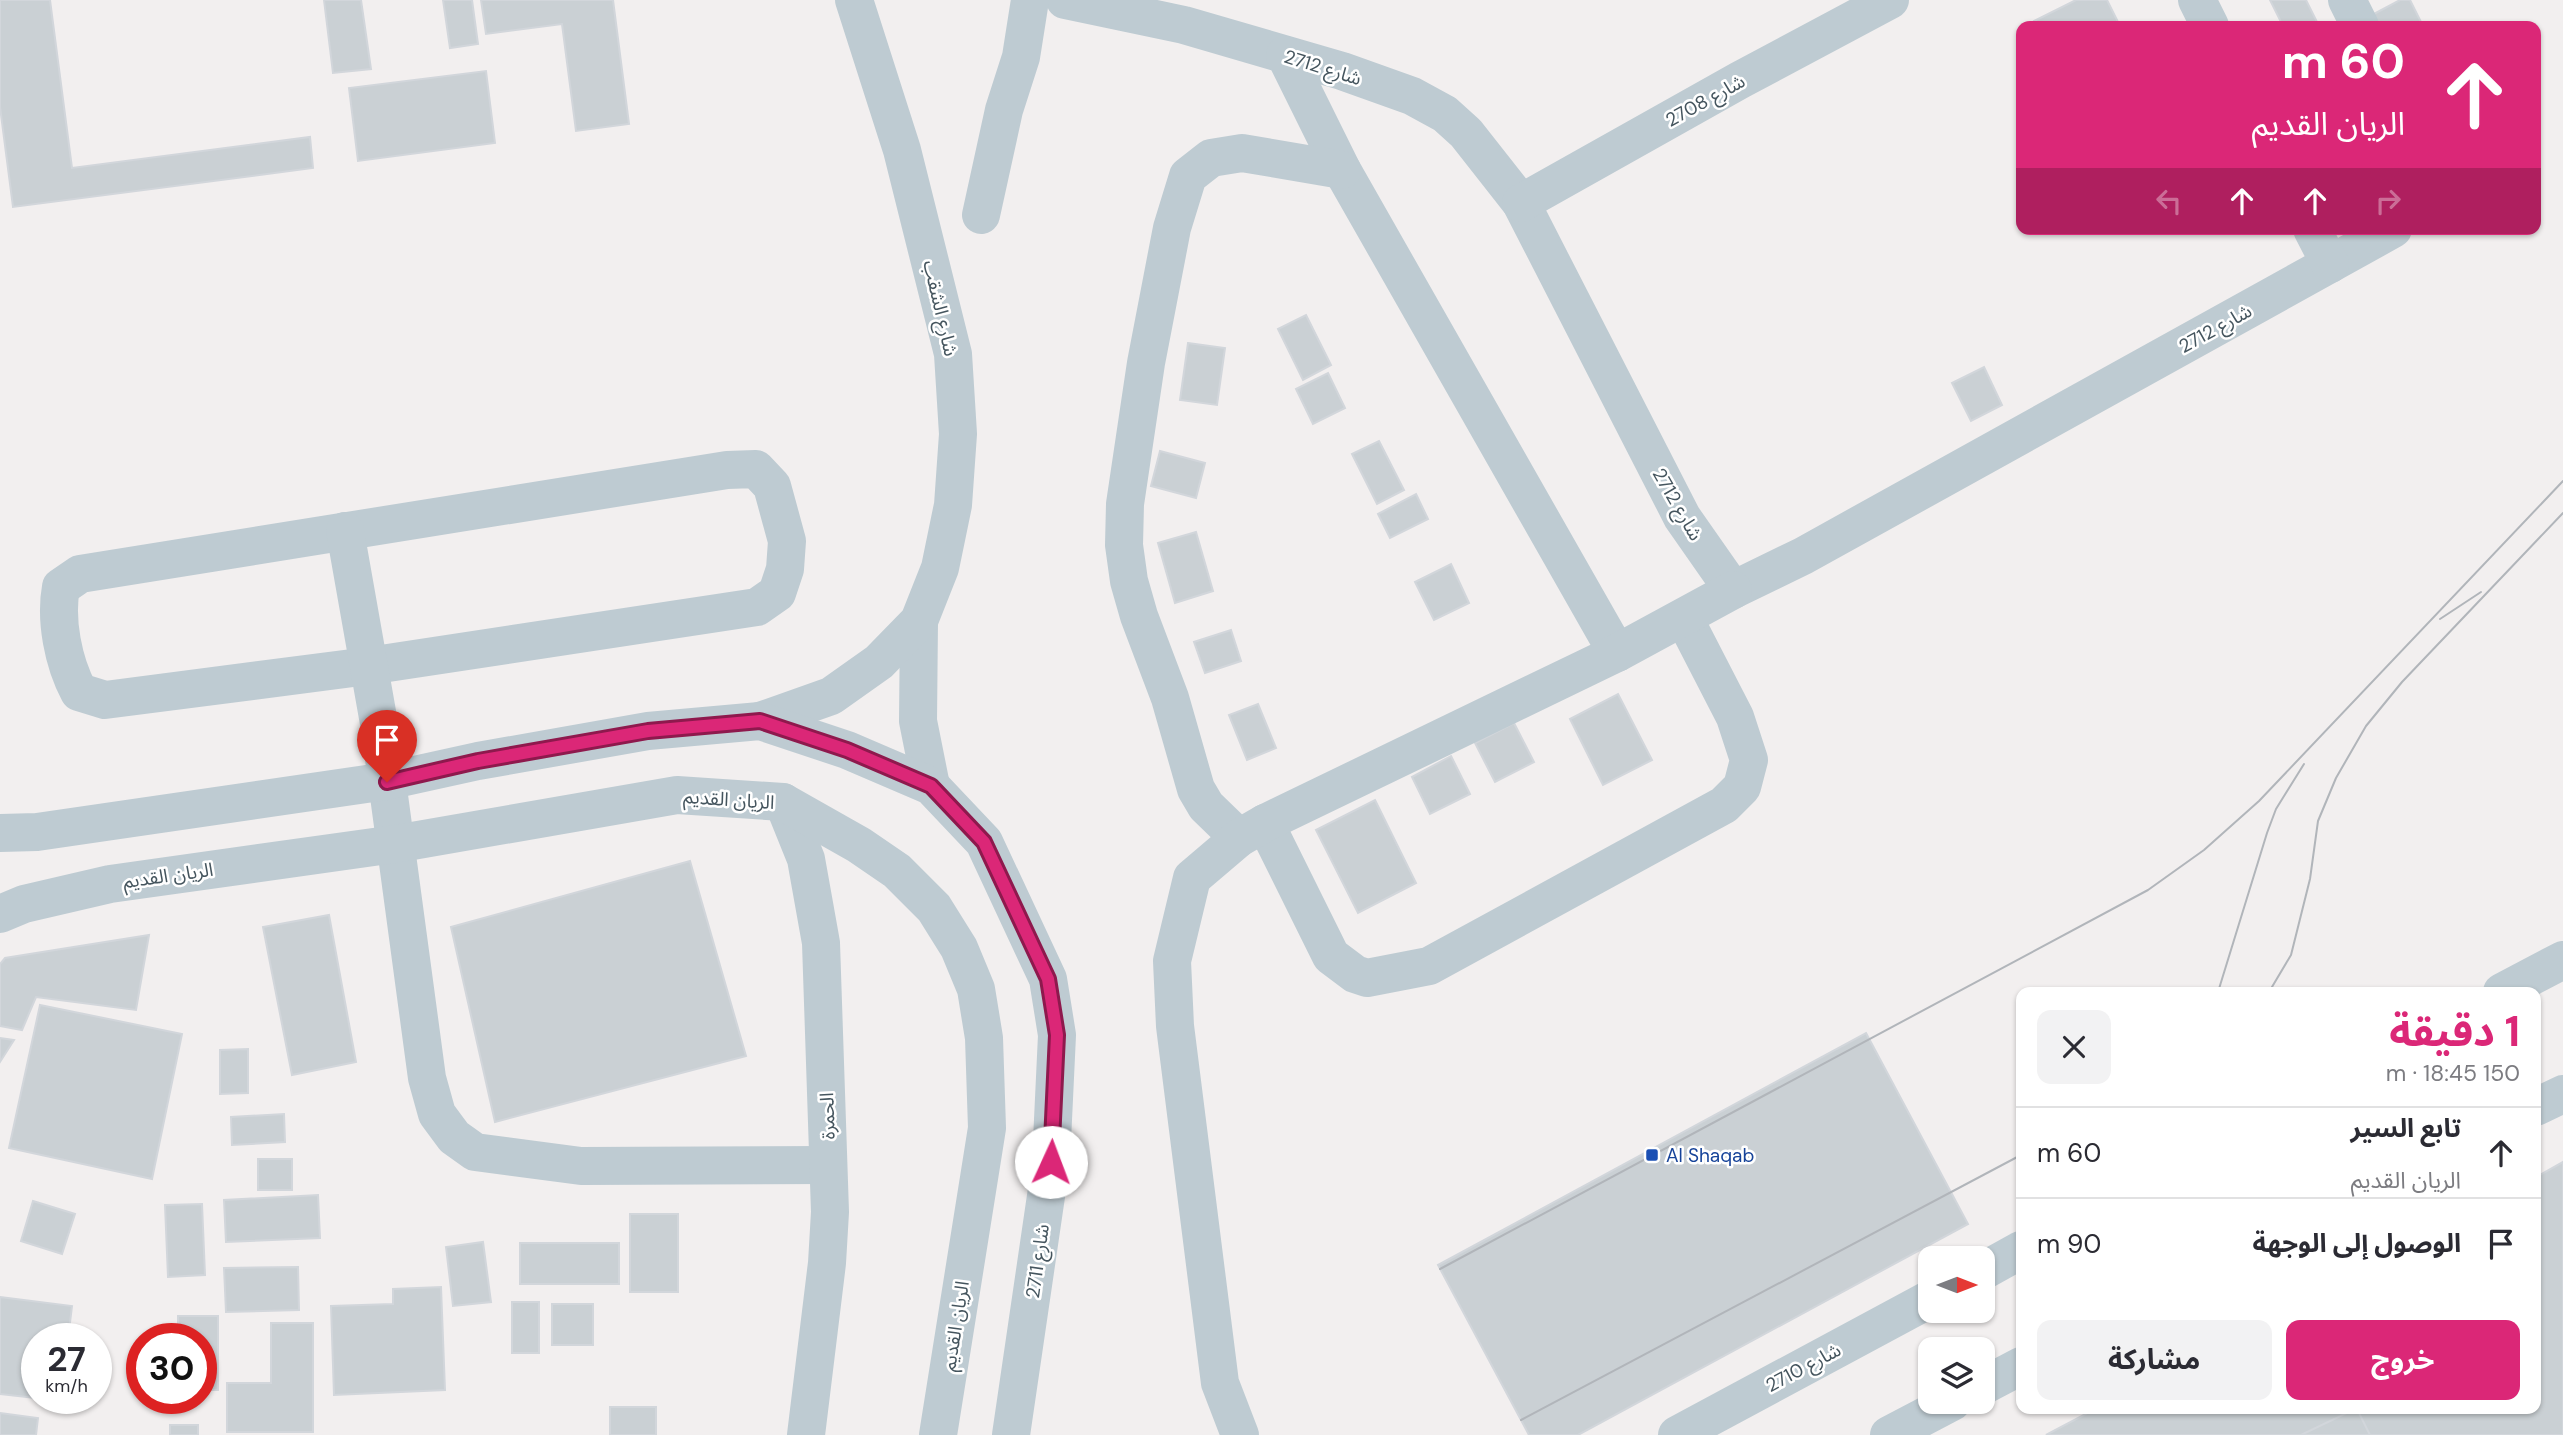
<!DOCTYPE html>
<html lang="ar">
<meta charset="utf-8">
<style>
body{margin:0;font-family:"DM Sans","Noto Sans Arabic",sans-serif;background:#f2f2f3;color:#2b2b33;direction:rtl;height:100vh;display:flex;flex-direction:column;font-size:26px;white-space:nowrap}
*{box-sizing:border-box;margin:0}
p{font-size:23px;color:#7c7c81}
.icon{flex:none;width:38px;height:38px;fill:none;stroke:currentColor;stroke-width:2;stroke-linecap:round;stroke-linejoin:round}
.map{position:relative;flex:1;overflow:hidden;direction:ltr}
.side{position:absolute;left:2016px;top:987px;width:525px;height:427px;display:flex;flex-direction:column;background:#fff;border-radius:14px;box-shadow:0 2px 5px #0004;direction:rtl}
.side>*{flex:none}
.hud{position:absolute;left:2016px;top:21px;width:525px;height:214px;border-radius:14px;box-shadow:0 2px 5px #0004;direction:rtl;background:#db2777;color:#fff;overflow:hidden}
.needle{width:46px;rotate:90deg}
.controls{position:absolute;left:1918px;top:1246px;display:grid;gap:14px}
.controls a{display:grid;place-items:center;width:77px;height:77px;border-radius:14px;background:#fff;box-shadow:0 2px 5px #0004;font-size:35px}
.speed{position:absolute;left:21px;top:1323px;display:flex;gap:14px;font-size:35px;font-weight:700;text-align:center}
.speed>*{display:grid;place-content:center;width:91px;height:91px;border-radius:50%;background:#fff;box-shadow:0 2px 5px #0004;line-height:1}
.speed small{font-size:18px;font-weight:400}
.speed .limit{border:10px solid #d22;background:#fff;color:#111}
.pin{position:absolute;display:grid;place-items:center;width:60px;height:60px;color:#fff;margin:-72px -30px;border-radius:50% 50% 50% 0;rotate:-45deg;box-shadow:0 0 7px #0007}
.pin .icon{rotate:45deg}
.me{position:absolute;width:77px;margin:-38px;rotate:2deg;stroke-linejoin:round;filter:drop-shadow(0 0 5px #0008)}
.turn{display:flex;align-items:center;gap:24px;height:147px;padding:0 21px;font-size:32px}
.turn .icon{width:91px;height:91px;stroke-width:2.5}
.turn b{display:block;font-size:49px;line-height:60px}
.lanes{display:flex;align-items:center;height:66px;padding:0 21px;background:#0003;justify-content:center;gap:35px;direction:ltr}
.lanes .off{opacity:.35}
.round{display:grid;place-items:center;flex:none;width:74px;height:74px;border-radius:14px;background:#f2f2f3}
.summary{display:flex;align-items:center;justify-content:space-between;height:119px;padding:0 21px}
h1{font-size:42px;font-weight:700;line-height:52px;color:#db2777}
.button{display:flex;gap:14px;margin-top:auto;padding:14px 21px}
.button a{flex:1;height:80px;border-radius:14px;background:#db2777;color:#fff;font-size:28px;font-weight:700;line-height:80px;text-align:center}
.button a+a{background:#f2f2f3;color:#2b2b33}
ul{padding:0;list-style:none}
li{display:flex;align-items:center;gap:21px;height:91px;padding:0 21px;border-top:2px solid #e1e1e2}
li div{flex:1}
li b{display:block;font-size:26px}
li em{font-style:normal}
.map>svg:first-child{display:block}
</style>
<div class="map">
<svg width="2563" height="1435" viewBox="0 0 2563 1435">
<rect width="100%" height="100%" fill="#f2efef"/>
<g fill="#cad0d4" stroke="#d2d6db" stroke-width="2">
<polygon points="0,0 50,0 72,168 310,137 313,168 13,207 0,107"/>
<polygon points="324,0 361,0 371,69 333,73"/>
<polygon points="443,0 472,0 478,44 450,48"/>
<polygon points="481,0 613,0 629,124 576,131 562,24 486,34"/>
<polygon points="2076,0 2107,0 2120,26 2036,26 2034,21"/>
<polygon points="2270,0 2306,0 2318,24 2313,26 2283,26"/>
<polygon points="2400,0 2410,0 2423,26 2378,26 2372,15"/>
<polygon points="486,71 495,143 358,161 349,88"/>
<polygon points="1306,315 1331,365 1303,380 1278,329"/>
<polygon points="1188,343 1225,348 1217,405 1180,400"/>
<polygon points="1984,367 2002,405 1971,421 1952,383"/>
<polygon points="1328,373 1345,408 1313,424 1296,389"/>
<polygon points="1379,441 1404,490 1377,504 1352,454"/>
<polygon points="1160,451 1205,463 1196,498 1151,486"/>
<polygon points="1416,494 1428,519 1390,538 1378,514"/>
<polygon points="1196,532 1213,591 1175,603 1158,543"/>
<polygon points="1451,564 1469,603 1434,620 1415,582"/>
<polygon points="1231,630 1241,661 1205,673 1194,642"/>
<polygon points="1618,694 1652,760 1603,785 1570,719"/>
<polygon points="1258,704 1276,748 1247,760 1229,715"/>
<polygon points="1514,723 1534,762 1495,782 1475,743"/>
<polygon points="1451,756 1470,794 1430,814 1412,777"/>
<polygon points="1375,800 1416,883 1358,913 1316,830"/>
<polygon points="690,861 746,1056 495,1122 451,927"/>
<polygon points="329,915 356,1062 292,1075 263,927"/>
<polygon points="149,935 136,1010 36,997 22,1030 0,1026 0,964 5,958"/>
<polygon points="40,1005 182,1034 152,1179 9,1148"/>
<polygon points="1866,1033 1968,1224 1578,1435 1529,1435 1438,1265"/>
<polygon points="0,1038 14,1040 0,1062"/>
<polygon points="248,1049 248,1093 220,1094 220,1050"/>
<polygon points="284,1114 285,1142 232,1145 231,1117"/>
<rect x="258" y="1159" width="34" height="31"/>
<polygon points="2563,1162 2563,1435 2046,1435 2095,1409 2536,1409 2536,1177"/>
<polygon points="318,1195 320,1238 226,1242 224,1200"/>
<polygon points="33,1201 75,1214 62,1254 21,1241"/>
<polygon points="202,1204 205,1275 168,1277 165,1205"/>
<rect x="630" y="1214" width="48" height="78"/>
<polygon points="483,1242 491,1302 453,1306 446,1247"/>
<rect x="520" y="1243" width="99" height="41"/>
<polygon points="298,1267 299,1310 226,1312 224,1268"/>
<polygon points="441,1287 445,1390 334,1395 331,1306 393,1304 393,1289"/>
<polygon points="0,1297 72,1306 68,1339 37,1339 37,1398 61,1398 61,1401 0,1394"/>
<rect x="512" y="1302" width="27" height="51"/>
<rect x="552" y="1304" width="41" height="41"/>
<polygon points="178,1316 218,1316 218,1390 201,1390 201,1339 178,1339"/>
<polygon points="271,1323 313,1323 313,1432 227,1432 227,1383 271,1383"/>
<rect x="610" y="1407" width="46" height="28"/>
<polygon points="2355,1409 2357,1409 2370,1435 2301,1435"/>
<polygon points="0,1413 38,1418 36,1435 0,1435"/>
<rect x="170" y="1425" width="28" height="10"/>
</g>
<g fill="none" stroke-linecap="round" stroke-linejoin="round">
<g stroke="#becbd2" stroke-width="38">
<polyline points="1065,0 1184,25 1342,71 1412,96 1445,114 1466,133 1521,203 1682,517 1733,590 1803,556 2393,229"/>
<polyline points="2197,0 2210,26"/>
<polyline points="2347,0 2360,26"/>
<polyline points="1285,55 1342,170 1617,653"/>
<polyline points="1521,203 1740,80 1890,0"/>
<polyline points="981,215 1004,110 1021,57 1030,0"/>
<polyline points="2312,229 2330,264"/>
<path d="M756 469 772 486 787 541 785 569 777 593 757 607 368 666 105 700 79 692C63 662 55 620 61 587L80 574 727 470Z"/>
<polyline points="345,531 380,729 427,1078 437,1114 454,1137 475,1152 581,1166 828,1165"/>
<polyline points="919,621 918,721 931,786"/>
<polyline points="760,721 831,696 879,662 919,621 940,568 953,505 958,434 953,354 902,150 854,0"/>
<polyline points="783,802 806,859 821,943 830,1212 827,1263 806,1435"/>
<polyline points="1265,823 1331,956 1355,974 1367,978 1429,966 1724,805 1742,787 1749,760 1735,717 1684,618"/>
<polyline points="0,833 37,832 387,781 478,761 648,731 760,721 847,750 931,786 984,842 1048,979 1057,1035 1051,1162 1011,1435"/>
<polyline points="1239,838 1206,806 1196,789 1170,698 1139,616 1129,581 1124,545 1125,504 1146,363 1172,228 1188,176 1211,158 1242,153 1342,170"/>
<polyline points="0,914 24,904 110,884 395,844 677,795 783,802 859,845 897,871 934,908 959,948 976,989 984,1038 987,1128 938,1435"/>
<polyline points="2502,992 2563,960"/>
<polyline points="2536,1107 2563,1094"/>
<polyline points="1983,1271 2021,1250"/>
<polyline points="1983,1386 2021,1366"/>
<polyline points="1240,1435 1220,1383 1175,1026 1172,961 1192,878 1239,838 1265,823 1617,653 1733,590"/>
<polyline points="1677,1435 1930,1299"/>
<polyline points="1889,1435 1952,1402"/>
</g>
<g stroke="#b1b5ba" stroke-width="2">
<polyline points="2440,619 2481,592"/>
<polyline points="2218,992 2267,833 2276,809 2304,764"/>
<polyline points="2269,992 2291,955 2310,879 2318,821 2336,778 2366,726 2402,682 2563,513"/>
<polyline points="1440,1269 2148,890 2204,850 2259,801 2563,481"/>
<polyline points="1521,1420 2021,1155"/>
</g>
</g>
<g fill="none" stroke-linecap="round" stroke-linejoin="round">
<defs>
<polyline id="route" points="387,782 478,761 648,731 760,721 847,750 931,786 984,842 1048,979 1057,1035 1051,1162"/>
</defs>
<use href="#route" stroke="#8e194d" stroke-width="18"/>
<use href="#route" stroke="#db2777" stroke-width="12"/>
</g>
<rect fill="#1a4fb4" stroke="#fff" stroke-width="2.5" x="1645" y="1148" width="14" height="14" rx="3.5"/>
<g text-anchor="middle" stroke-width="5" stroke-linejoin="round" paint-order="stroke">
<g font-size="19" fill="#45555e" stroke="#fff">
<text transform="translate(1323 67) rotate(17)" y="7">شارع 2712</text>
<text transform="translate(1705 100) rotate(-29)" y="7">شارع 2708</text>
<text transform="translate(941 308) rotate(77)" y="7">شارع الشقب</text>
<text transform="translate(2215 328) rotate(-29)" y="7">شارع 2712</text>
<text transform="translate(1678 504) rotate(60)" y="7">شارع 2712</text>
<text transform="translate(729 799) rotate(4)" y="7">الريان القديم</text>
<text transform="translate(168 875) rotate(-8)" y="7">الريان القديم</text>
<text transform="translate(827 1116) rotate(-92)" y="7">الحمرة</text>
<text transform="translate(1037 1261) rotate(-82)" y="7">شارع 2711</text>
<text transform="translate(955 1326) rotate(-81)" y="7">الريان القديم</text>
<text transform="translate(1803 1367) rotate(-28)" y="7">شارع 2710</text>
</g>
<g font-size="19" fill="#164399" stroke="#fff" text-anchor="start">
<text x="1666" y="1162">Al Shaqab</text>
</g>
</g>
</svg>
<div class="controls">
<a><svg class="needle" viewBox="-14 -14 28 28"><path d="M0-13l5 13h-10z" fill="#e53935"/><path d="M0 13l5-13h-10z" fill="#7c7c81"/></svg></a>
<a><svg class="icon" aria-label="layers" viewBox="0 0 24 24"><path d="M12 4l9 5-9 5-9-5zM3 14l9 5 9-5"/></svg></a>
</div>
<div class="speed"><div>27<small>km/h</small></div><div class="limit">30</div></div>
<div class="pin" style="left:387px;top:782px;background:#d93025"><svg class="icon" aria-label="arrive" viewBox="0 0 24 24"><path d="M6 21V4h12l-3 4 3 4H6"/></svg></div>
<svg class="me" style="left:1051px;top:1162px" viewBox="-20 -20 40 40"><circle r="19" fill="#fff"/><path d="M0-13L10 11 0 6-10 11z" fill="#db2777"/></svg>
<div class="hud">
<div class="turn"><svg class="icon" aria-label="ahead" viewBox="0 0 24 24"><path d="M12 20V5M6 11l6-6 6 6"/></svg><div><b>60 m</b>الريان القديم</div></div>
<div class="lanes"><svg class="icon off" aria-label="left" viewBox="0 0 24 24"><path d="M17 20v-9H6M10 6l-5 5 5 5"/></svg><svg class="icon" aria-label="ahead" viewBox="0 0 24 24"><path d="M12 20V5M6 11l6-6 6 6"/></svg><svg class="icon" aria-label="ahead" viewBox="0 0 24 24"><path d="M12 20V5M6 11l6-6 6 6"/></svg><svg class="icon off" aria-label="right" viewBox="0 0 24 24"><path d="M7 20v-9h11M14 6l5 5-5 5"/></svg></div>
</div>
<section class="side">
<div class="summary"><div><h1>1 دقيقة</h1><p>150 m · 18:45</p></div><a class="round"><svg class="icon" aria-label="close" viewBox="0 0 24 24"><path d="M6 6l12 12M18 6L6 18"/></svg></a></div>
<ul>
<li><svg class="icon" aria-label="ahead" viewBox="0 0 24 24"><path d="M12 20V5M6 11l6-6 6 6"/></svg><div><b>تابع السير</b><p>الريان القديم</p></div><em>60 m</em></li>
<li><svg class="icon" aria-label="arrive" viewBox="0 0 24 24"><path d="M6 21V4h12l-3 4 3 4H6"/></svg><div><b>الوصول إلى الوجهة</b></div><em>90 m</em></li>
</ul>
<div class="button"><a>خروج</a><a>مشاركة</a></div>
</section>
</div>
